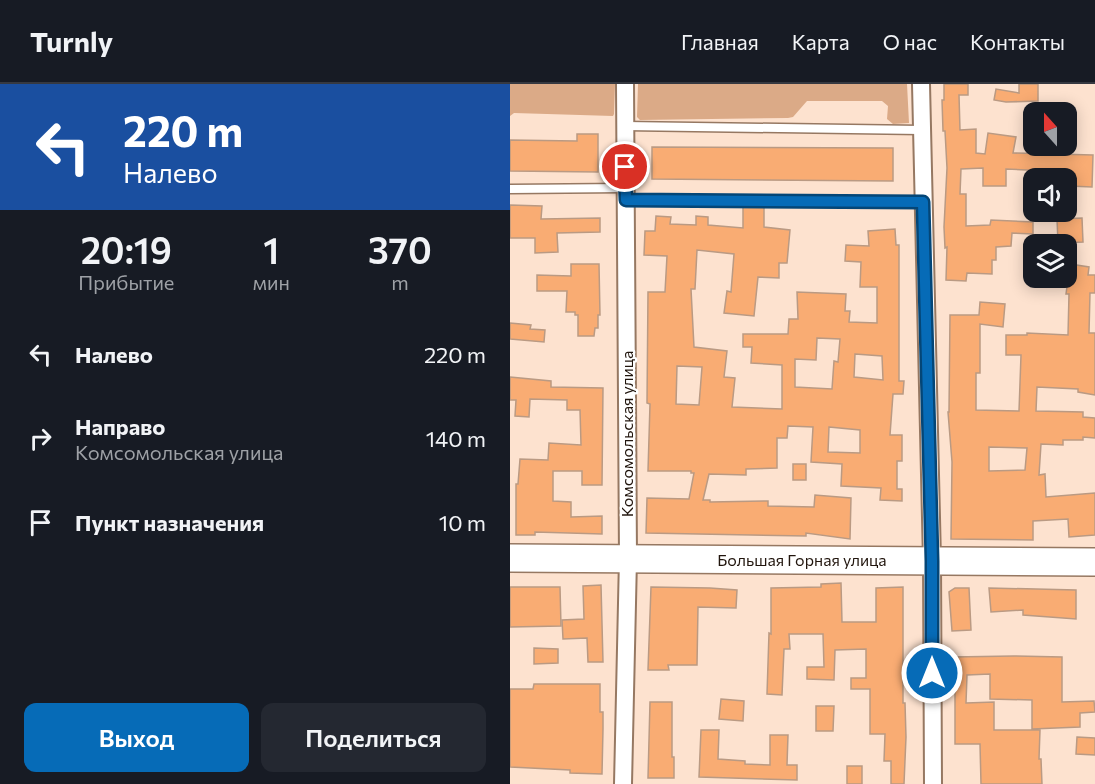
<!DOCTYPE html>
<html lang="ru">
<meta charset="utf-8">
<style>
body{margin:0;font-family:Commissioner,sans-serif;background:#242831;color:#f1f3f6;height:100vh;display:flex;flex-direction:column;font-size:22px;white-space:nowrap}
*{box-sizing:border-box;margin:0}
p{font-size:20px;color:#9ea1a6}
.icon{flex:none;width:33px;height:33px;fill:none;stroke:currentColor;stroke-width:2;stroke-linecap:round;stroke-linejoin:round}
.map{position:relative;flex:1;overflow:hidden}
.panel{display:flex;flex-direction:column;background:#171b24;width:510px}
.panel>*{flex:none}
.banner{background:#1a4fa0;color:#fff;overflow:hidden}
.needle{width:39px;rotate:339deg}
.controls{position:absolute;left:513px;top:18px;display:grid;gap:12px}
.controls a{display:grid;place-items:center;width:54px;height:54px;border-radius:12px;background:#171b24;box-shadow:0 3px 15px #0003;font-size:30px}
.pin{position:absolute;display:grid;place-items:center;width:51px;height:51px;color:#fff;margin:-26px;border:3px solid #fff;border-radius:50%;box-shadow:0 2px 6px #0007}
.me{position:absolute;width:66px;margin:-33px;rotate:0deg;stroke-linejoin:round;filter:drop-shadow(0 0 4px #0008)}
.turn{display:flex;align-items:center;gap:21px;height:126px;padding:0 24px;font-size:27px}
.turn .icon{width:78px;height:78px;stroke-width:2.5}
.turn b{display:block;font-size:42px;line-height:51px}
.eta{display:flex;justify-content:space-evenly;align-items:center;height:102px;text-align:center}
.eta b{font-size:36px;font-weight:600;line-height:42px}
.action{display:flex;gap:12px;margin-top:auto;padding:12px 24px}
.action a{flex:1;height:69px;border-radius:12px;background:#066bb7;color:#fff;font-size:24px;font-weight:600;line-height:69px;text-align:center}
.action a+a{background:#242831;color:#f1f3f6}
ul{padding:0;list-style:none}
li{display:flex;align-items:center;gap:18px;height:84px;padding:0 24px}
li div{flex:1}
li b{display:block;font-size:22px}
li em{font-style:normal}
header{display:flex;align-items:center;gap:36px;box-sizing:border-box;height:84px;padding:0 30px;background:#171b24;border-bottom:2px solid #363941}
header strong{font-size:28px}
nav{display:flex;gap:33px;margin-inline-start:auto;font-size:21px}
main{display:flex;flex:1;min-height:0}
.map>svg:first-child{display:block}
</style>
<header>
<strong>Turnly</strong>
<nav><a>Главная</a><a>Карта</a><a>О нас</a><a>Контакты</a></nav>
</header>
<main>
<section class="panel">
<div class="banner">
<div class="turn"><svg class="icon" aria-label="left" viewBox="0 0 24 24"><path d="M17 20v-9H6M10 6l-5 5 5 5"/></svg><div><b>220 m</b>Налево</div></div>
</div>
<div class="eta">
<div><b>20:19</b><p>Прибытие</p></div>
<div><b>1</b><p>мин</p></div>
<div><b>370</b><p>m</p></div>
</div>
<ul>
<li><svg class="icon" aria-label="left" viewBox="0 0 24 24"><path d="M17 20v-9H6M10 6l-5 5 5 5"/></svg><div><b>Налево</b></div><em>220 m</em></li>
<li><svg class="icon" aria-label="right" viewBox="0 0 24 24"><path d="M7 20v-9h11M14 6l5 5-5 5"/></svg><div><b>Направо</b><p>Комсомольская улица</p></div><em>140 m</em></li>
<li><svg class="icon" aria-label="arrive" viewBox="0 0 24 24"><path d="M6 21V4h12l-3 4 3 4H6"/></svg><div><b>Пункт назначения</b></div><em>10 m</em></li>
</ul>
<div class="action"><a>Выход</a><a>Поделиться</a></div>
</section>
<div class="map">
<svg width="585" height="700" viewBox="0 0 585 700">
<rect width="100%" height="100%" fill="#fde2cf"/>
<g fill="#dbaa87">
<polygon points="0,0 105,0 104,30 103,32 4,29 0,32"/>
<polygon points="128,0 397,0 399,39 383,40 377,35 378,22 372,17 297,17 283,33 278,34 130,36 127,33"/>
</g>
<g fill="#f9ac73" stroke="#ba9a83" stroke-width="1.5" fill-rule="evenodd">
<polygon points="434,0 458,0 458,11 449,11 450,46 466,45 466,69 475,70 478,49 506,53 503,69 583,71 582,103 559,102 559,88 557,88 496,85 496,102 473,102 473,84 451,85 450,110 456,110 456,142 480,141 481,136 523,138 523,150 502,149 501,162 486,163 486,176 482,176 482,190 457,189 456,197 436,196 437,163 435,164 434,143 437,84 435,47 433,47 432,16 434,16"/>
<polygon points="509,0 528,0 528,17 496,18 484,16 486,5 509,9"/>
<polygon points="67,50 88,50 88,88 0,87 0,56 67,57"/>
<polygon points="142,63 383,64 383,97 142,95"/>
<polygon points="0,121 32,122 31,135 90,134 90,148 47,149 48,168 25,169 25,154 0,154"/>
<path d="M233 123H254V143L280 146 277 179H269V194L248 193 244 232 214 229 217 207 221 208 224 170 187 166 185 205H181L184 263 217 267 214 293 225 294 222 323 272 325V281L241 279 242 263H233V250H278L279 235H288L287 208 336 210 335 227H340L339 238 367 239V203H350L351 178 335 177 336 161 359 162 358 147 385 145 386 161H389V297H394L393 310H383L380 351H392V377H387V405H392V417L370 416 371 404 331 402 332 380 301 378 303 343 278 342 277 354H267V384L236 385V391L199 390 193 416H200V418L258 417V422L304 423 305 411 341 414 340 455 296 449V452L136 449 137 414 179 415 184 389H181V387H138L140 320 137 319 138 208H155L157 172 134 171 135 147H145L146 132 161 133 160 140 186 141V132L198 133V141L233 144ZM307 254 330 255 328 278 324 277 322 305 285 303V275L306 276ZM345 270 372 272 373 296 344 293ZM167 282 192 283 189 321 166 320ZM319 343 350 346V369L318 368Z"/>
<polygon points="572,134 573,158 548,159 547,135"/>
<polygon points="61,180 89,180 90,231 88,231 88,244 85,244 84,252 68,252 68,231 65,231 65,228 56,228 57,207 27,207 27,191 61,192"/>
<path d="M560 180 579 183 578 191H585V209H580L579 249H585V311L568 308V305L527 303 526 327 573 328V333L585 334V354L573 353V356H553V361L531 360 529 391 535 390 536 413 585 409V451L559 453 558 435 523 437V456L441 455 442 378 438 328H439L440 231H469L470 218 495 220 493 243 470 240V289H466V326L509 327 511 271H496V251H517V249L558 251 559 210H556ZM479 363 517 364 515 386 479 387Z"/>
<polygon points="0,239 21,241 20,245 35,246 34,258 0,255"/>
<polygon points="0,293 41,297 41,303 93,304 92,401 72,401 72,387 43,387 43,417 61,418 61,433 92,432 92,450 25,448 25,451 6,451 6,400 8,400 10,375 38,376 39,359 71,361 70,326 57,326 57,316 20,315 19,333 5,332 6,316 0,316"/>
<rect x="283" y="380" width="13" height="16"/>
<polygon points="331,499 332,538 366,538 366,504 393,503 393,619 395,619 396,653 394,700 381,700 381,677 374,677 375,650 360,650 360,605 341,605 341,594 356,594 356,565 325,566 324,596 297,595 297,583 314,583 313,550 279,550 280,565 274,565 272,611 257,610 259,549 261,550 261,504 311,503 311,500"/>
<polygon points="91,501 93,578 78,578 77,554 53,555 52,536 74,535 73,502"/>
<polygon points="0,503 50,503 51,542 0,543"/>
<polygon points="141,503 200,504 227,506 226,524 188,523 187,581 158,581 159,586 138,586"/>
<polygon points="445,504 459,504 461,546 442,547 439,508"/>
<polygon points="479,504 566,506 566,535 513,531 513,526 481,528"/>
<polygon points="24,564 48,565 48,579 24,580"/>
<polygon points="504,572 552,573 552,618 584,617 585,628 570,629 570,643 522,645 522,616 480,615 480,590 457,591 456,619 484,618 484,646 530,646 529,675 531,675 532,700 471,700 470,660 445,660 445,591 443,591 442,573"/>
<polygon points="24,600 90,600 90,628 93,628 93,645 92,690 60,689 60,686 0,683 0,605 23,605"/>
<polygon points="211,615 234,617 233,637 209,635"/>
<polygon points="140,618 162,618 162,673 164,673 164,694 138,694"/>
<polygon points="306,622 324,622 323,647 306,647"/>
<polygon points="191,646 209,646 208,675 235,677 235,680 260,681 260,651 278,651 277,681 287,681 287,696 189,693"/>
<polygon points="567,653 585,654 585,671 566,670"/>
<rect x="337" y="682" width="15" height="18"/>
</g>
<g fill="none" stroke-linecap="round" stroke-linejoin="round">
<defs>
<g id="service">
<polyline points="115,42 411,46"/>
<polyline points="0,105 115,104"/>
<polyline points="116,116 413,118"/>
</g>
<g id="minor">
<polyline points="411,0 422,477 423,700"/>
<polyline points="113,700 118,474 115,0"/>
</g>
<polyline id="primary" points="0,474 585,478"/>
</defs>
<use href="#service" stroke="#967862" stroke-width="11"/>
<use href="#minor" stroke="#967862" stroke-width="20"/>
<use href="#primary" stroke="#967862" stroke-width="30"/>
<use href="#service" stroke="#fff" stroke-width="8"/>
<use href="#minor" stroke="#fff" stroke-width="16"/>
<use href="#primary" stroke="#fff" stroke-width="27"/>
</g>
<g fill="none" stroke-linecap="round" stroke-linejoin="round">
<defs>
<polyline id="route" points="115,83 116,116 413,118 422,477 422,589"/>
</defs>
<use href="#route" stroke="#044677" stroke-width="15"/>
<use href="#route" stroke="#066bb7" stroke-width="10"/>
</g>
<g text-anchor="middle" stroke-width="4.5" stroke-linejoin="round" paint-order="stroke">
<g font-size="16" fill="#21150d" stroke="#fff">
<text transform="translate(117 350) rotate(-90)" y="6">Комсомольская улица</text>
<text x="292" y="482">Большая Горная улица</text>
</g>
</g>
</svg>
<div class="controls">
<a><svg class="needle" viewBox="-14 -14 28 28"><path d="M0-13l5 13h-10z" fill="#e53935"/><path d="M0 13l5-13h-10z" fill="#9ea1a6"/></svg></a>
<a><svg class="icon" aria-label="sound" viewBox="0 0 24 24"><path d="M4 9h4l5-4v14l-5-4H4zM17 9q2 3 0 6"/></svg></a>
<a><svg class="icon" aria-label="layers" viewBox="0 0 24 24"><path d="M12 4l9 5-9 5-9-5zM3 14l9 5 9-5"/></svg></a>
</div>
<div class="pin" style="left:115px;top:83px;background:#d93025"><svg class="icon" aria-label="arrive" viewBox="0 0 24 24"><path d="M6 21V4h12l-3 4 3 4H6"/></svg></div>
<svg class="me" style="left:422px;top:589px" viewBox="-20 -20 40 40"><circle r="17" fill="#066bb7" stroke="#fff" stroke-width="3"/><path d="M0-11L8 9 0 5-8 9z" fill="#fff"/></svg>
</div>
</main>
